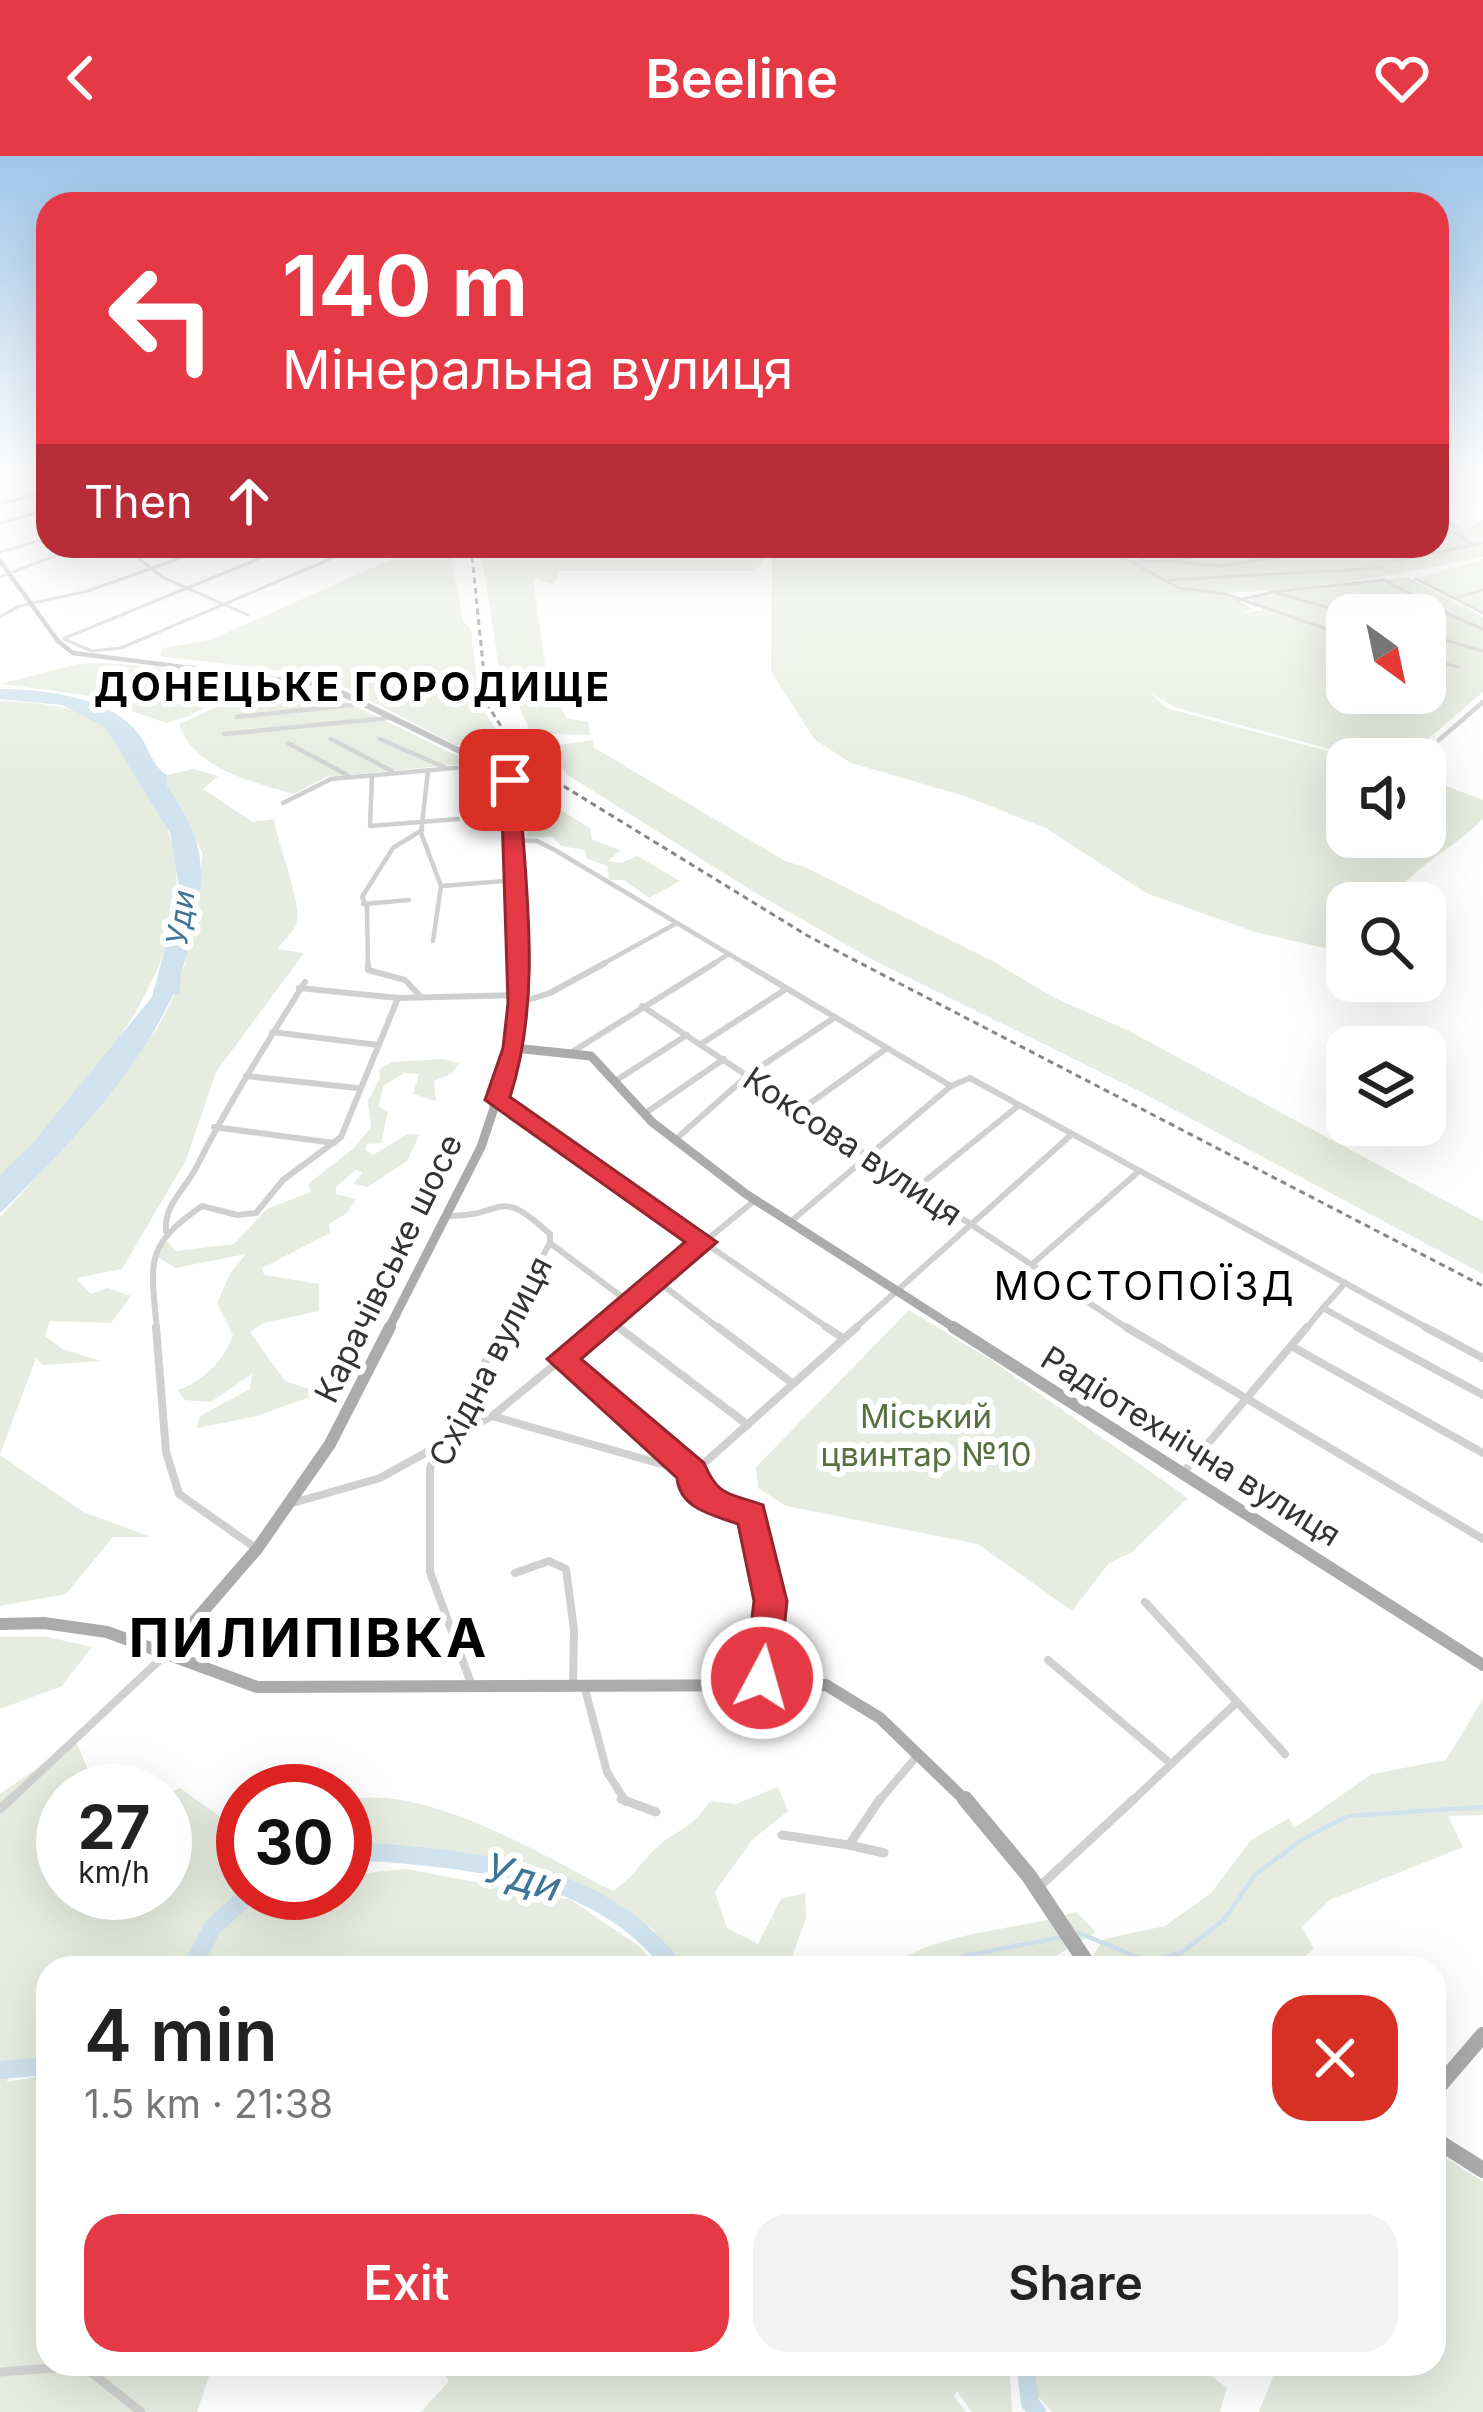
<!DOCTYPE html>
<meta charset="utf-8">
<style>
body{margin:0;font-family:Inter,sans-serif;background:#f2f2f2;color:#222;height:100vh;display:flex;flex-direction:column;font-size:45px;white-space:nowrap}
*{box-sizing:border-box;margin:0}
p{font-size:39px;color:#767676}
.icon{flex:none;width:66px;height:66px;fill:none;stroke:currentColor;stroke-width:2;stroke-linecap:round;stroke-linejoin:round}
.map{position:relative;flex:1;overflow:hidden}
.panel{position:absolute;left:36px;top:1800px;width:1410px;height:420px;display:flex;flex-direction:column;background:#fff;border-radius:36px;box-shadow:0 12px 48px #0002}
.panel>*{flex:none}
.banner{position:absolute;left:36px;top:36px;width:1413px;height:366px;border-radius:36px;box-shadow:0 12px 48px #0002;background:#e63946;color:#fff;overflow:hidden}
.needle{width:78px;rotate:147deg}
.buttons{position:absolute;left:1326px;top:438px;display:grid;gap:24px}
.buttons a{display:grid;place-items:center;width:120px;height:120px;border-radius:24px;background:#fff;box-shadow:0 12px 48px #0002;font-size:60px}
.speed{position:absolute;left:36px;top:1608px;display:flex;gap:24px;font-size:60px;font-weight:700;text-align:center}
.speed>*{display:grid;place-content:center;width:156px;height:156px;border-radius:50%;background:#fff;box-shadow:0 12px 48px #0002;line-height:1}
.speed small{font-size:30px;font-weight:400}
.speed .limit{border:18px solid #d22;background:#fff;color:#111}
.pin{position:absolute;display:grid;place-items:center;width:102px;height:102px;color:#fff;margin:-51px;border-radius:24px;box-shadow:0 6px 18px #0006}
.me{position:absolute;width:132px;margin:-66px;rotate:6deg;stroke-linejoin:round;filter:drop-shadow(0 0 9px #0008)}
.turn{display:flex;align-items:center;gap:42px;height:252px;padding:0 48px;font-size:54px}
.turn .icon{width:156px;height:156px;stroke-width:2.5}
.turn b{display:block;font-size:84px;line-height:102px}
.then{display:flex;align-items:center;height:114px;padding:0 48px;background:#0003;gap:24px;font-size:45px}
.round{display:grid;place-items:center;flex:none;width:126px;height:126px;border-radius:36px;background:#f2f2f2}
.head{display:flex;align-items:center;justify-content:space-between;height:204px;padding:0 48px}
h1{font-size:72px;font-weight:600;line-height:90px}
.button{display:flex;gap:24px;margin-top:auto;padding:24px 48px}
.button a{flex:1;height:138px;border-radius:36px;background:#e63946;color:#fff;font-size:48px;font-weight:600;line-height:138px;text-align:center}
.button a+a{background:#f2f2f2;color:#222}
header{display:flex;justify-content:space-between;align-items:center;height:156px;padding:0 48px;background:#e63946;color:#fff;font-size:54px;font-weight:600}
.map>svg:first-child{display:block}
</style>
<header><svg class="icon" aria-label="back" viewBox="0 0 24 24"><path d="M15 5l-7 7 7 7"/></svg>Beeline<svg class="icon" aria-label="heart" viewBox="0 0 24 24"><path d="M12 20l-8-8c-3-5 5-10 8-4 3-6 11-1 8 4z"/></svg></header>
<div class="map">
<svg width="1483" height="2256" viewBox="0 0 1483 2256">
<rect width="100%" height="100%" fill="#fff"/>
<g fill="#e6ecdf" fill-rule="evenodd">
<path d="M1437 358 1466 374 1483 364V401C1420 414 1233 451 1178 430 1170 427 1162 421 1154 418 1188 441 1221 429 1252 453L1238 458 1263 454 1250 442 1407 421 1483 461V536L1405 603H1366L1174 551 1151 537 1166 552 1358 603H1347V681H1425V622L1483 644V663C1452 694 1413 710 1388 747H1347V795L1342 796 1255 776 1146 737 1046 672 965 640 851 607 814 583 771 515 772 395 755 415H560L554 428 533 422 546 517 566 562 588 566 590 579 553 578 536 589 518 548 502 532 480 390 513 394 512 390H1437ZM1347 459H1425V537H1347Z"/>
<polygon points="421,390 449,390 463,465 471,473 479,548 506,588 456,589 323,520 160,500 163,492 210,484"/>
<polygon points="1483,403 1483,456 1416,423"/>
<polygon points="107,507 252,519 256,523 189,560 166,567 85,539 0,528 78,508"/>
<path d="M282 529 328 537 472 607 326 621 294 638C254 626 194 614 179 568L251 535Z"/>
<path d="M0 545C36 547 87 548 112 578 121 589 126 605 135 617 148 638 163 658 170 681 207 805 80 940 0 1019Z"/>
<polygon points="594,584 593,591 785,705 805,711 996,807 1053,841 1129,875 1483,1065 1483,1118 1139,935 877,806 754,736 566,618 551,600 563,594 558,589"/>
<path d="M194 613 218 620 203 633 252 666 274 663C277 688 304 750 296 769 292 777 282 786 277 793L304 797 216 916 186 1004 122 1113 76 1122 91 1138 107 1132 131 1140 111 1167 50 1165 45 1180 62 1193 101 1205 43 1209 36 1202 0 1298V1061L44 1013 157 873 175 838 185 808 203 698 167 630V619Z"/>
<polygon points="552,649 590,672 592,684 621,694 608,705 622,707 637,700 680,725 649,742 624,724 609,724 607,710 586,702 585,694 561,690 553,681 527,681 527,658 536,650"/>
<path d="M442 903 459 907 452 917 434 925 436 945 413 938 419 918 404 917 383 930 379 951 388 955 381 987 367 988 365 994 373 999 408 978H420L407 1005 368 1031 353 1028 363 1016 355 1014 336 1031V1038L356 1043 347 1057 329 1068 330 1077 262 1112 264 1119 319 1128V1155L263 1167 250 1176 285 1225 321 1237 257 1260 197 1272 200 1260 250 1233 252 1218 211 1246 185 1244 177 1234C201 1228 226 1202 233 1179L217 1147 231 1116 246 1098 175 1112 157 1100 161 1086H168L176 1095 234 1088 267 1053 311 1036 308 1028 354 992 371 971 368 945 380 922 379 913 393 906Z"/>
<polygon points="909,1154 991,1204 1188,1342 1132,1396 1109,1407 1072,1455 978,1388 786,1350 758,1332 756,1311"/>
<polygon points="0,1299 83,1356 151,1381 113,1381 66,1438 0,1450"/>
<polygon points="0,1481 47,1481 92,1491 62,1530 0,1553"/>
<polygon points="1483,1543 1483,1659 1448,1660 1463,1691 1330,1744 1302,1771 1314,1793 1290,1812 1104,1812 1094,1798 1104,1783 1165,1770 1211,1737 1251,1684 1289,1662 1294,1672 1372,1618 1446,1604"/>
<polygon points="76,1585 97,1635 63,1635 63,1737 165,1737 165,1639 180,1632 230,1668 243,1665 243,1737 247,1737 232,1747 255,1737 345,1737 345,1707 347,1719 406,1713 571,1744 640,1791 656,1812 48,1812 48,1904 0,1912 0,1638"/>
<path d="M778 1631 788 1655 752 1684 715 1736 727 1772 758 1788 781 1743 805 1737 806 1762 788 1812H684L652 1772 566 1724 474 1699 345 1695V1644C427 1627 541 1699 613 1735 633 1722 638 1710 653 1695 675 1673 690 1676 710 1645L736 1648Z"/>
<path d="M1076 1756 1096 1776 1035 1812 990 1804 978 1812H825L827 1806 854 1802 886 1812C943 1773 1013 1776 1076 1756Z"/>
<polygon points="0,1919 9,1919 7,1926 48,1919 48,2208 213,2208 197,2256 0,2256"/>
<polygon points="1434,1994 1483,2026 1483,2256 1259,2256 1278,2208 1434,2208"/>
<polygon points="436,2208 1004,2208 1010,2219 1012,2256 972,2256 957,2235 954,2241 966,2256 421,2256 449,2225"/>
<polygon points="1028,2208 1195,2208 1227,2232 1220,2256 1052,2256 1034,2236"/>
</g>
<path fill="#cfe2ee" d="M0 533C43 533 114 541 140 580 150 594 152 610 167 619V630C204 686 207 707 194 773 190 795 179 813 180 837L173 839C137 917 62 998 0 1057V1019L35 984 152 841 180 737 170 677 105 571 62 549 0 543Z"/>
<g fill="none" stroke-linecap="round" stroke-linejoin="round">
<g stroke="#cfe2ee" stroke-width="4.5">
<polyline points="1079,1777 1147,1805 1181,1797 1224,1764 1255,1719 1303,1683 1348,1660 1483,1651"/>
<polyline points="936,1812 964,1800 1063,1781"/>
</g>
<g stroke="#cfe2ee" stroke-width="18">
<path d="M345 1700C369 1693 394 1698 419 1700 514 1709 615 1731 674 1812"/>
<polyline points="191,1812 213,1771 250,1737"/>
<polyline points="0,1914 48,1910"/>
<polyline points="1025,2208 1030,2247 1037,2256"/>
</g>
<g stroke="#d0d0d0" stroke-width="3">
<polyline points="5,313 27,325"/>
<polyline points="6,313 26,311"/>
<polyline points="0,348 48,335"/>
<polyline points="1437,350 1446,349"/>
<polyline points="0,367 48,354"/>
<polyline points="1437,373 1449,373 1471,387"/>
<polyline points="1102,390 1179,432 1225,438 1347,480"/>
<polyline points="1136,390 1144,405"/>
<polyline points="1178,390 1192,401"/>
<polyline points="0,396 48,382"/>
<polyline points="136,400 162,421 248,459"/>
<polyline points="1171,405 1218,410 1356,390"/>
<polyline points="1395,405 1483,387"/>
<polyline points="1131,406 1171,405 1258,390"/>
<polyline points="0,421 80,390"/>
<polyline points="1416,423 1483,457"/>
<polyline points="1170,424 1382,412"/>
<polyline points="1273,436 1384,424 1450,458"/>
<polyline points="1458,441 1483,434"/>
<polyline points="1239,444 1273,436 1354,459"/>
<polyline points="0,461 19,450 88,435 214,390"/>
<polyline points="1425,468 1445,457 1483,473"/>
<polyline points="1425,478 1483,495"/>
<polyline points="65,482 290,390"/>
<polyline points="64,483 92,495 121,492 361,390"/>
<polyline points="1425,503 1459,511"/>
</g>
<g stroke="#d0d0d0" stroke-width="4.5">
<polyline points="254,543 334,535"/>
<polyline points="237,561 361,548"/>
<polyline points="224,578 389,562"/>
<polyline points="331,583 392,615"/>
<polyline points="380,583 444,611"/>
<polyline points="1439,584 1483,546"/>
<polyline points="288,587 347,619"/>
<polyline points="428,615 421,677 441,730 433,785"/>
<polyline points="372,619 370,670 458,663"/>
<polyline points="283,647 331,623 488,609"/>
<polyline points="515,684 537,685 553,693 749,810"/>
<polyline points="442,730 516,724"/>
<polyline points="363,748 409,744"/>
<polyline points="368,810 367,751 362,741 393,692 422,674"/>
<polyline points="599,810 675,768"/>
<polyline points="710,810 727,799"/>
</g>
<g stroke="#d0d0d0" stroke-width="6">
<polyline points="368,807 368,814 405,824 421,841"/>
<polyline points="744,807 951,930 970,922 1345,1127 1323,1152 1363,1174"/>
<polyline points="299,832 398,842 517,839"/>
<polyline points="519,847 550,837 605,807"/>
<polyline points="642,850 1130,1174"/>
<polyline points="272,876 378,889"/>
<polyline points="701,888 786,833"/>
<polyline points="572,896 715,807"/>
<polyline points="246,920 357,932"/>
<polyline points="615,925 687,879"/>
<polyline points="498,944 831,1174"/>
<polyline points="802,953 887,892"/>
<polyline points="644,958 724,903"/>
<polyline points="214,971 334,987"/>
<polyline points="676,983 748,919 834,862"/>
<polyline points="914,1034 1018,950"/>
<path d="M447 1060C506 1061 496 1028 550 1078V1087L630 1147"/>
<polyline points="789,1067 951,930"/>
<path d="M166 1075C164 1047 186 1033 197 1010 229 946 267 887 305 826"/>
<polyline points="1030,1110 1138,1016"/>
<polyline points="656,1124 721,1174"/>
<polyline points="1345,1127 1431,1174"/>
<polyline points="609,1164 622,1174"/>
<path d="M157 1174C151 1106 143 1091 202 1050L237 1059 256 1057 283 1024 341 981 398 842"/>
<polyline points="501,1174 550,1087"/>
<polyline points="597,1174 754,1045"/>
<polyline points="853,1174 1071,979"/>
<polyline points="1305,1174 1323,1152"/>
</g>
<g stroke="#d0d0d0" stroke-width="8">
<polyline points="156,1171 166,1296 179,1338 257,1393"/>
<polyline points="618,1171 748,1269"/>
<polyline points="718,1171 792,1227"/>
<polyline points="826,1171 843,1182"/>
<polyline points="1126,1171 1483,1383"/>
<polyline points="1357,1171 1483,1239"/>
<polyline points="1425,1171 1483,1202"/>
<polyline points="1293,1191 1483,1297"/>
<polyline points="561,1203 690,1314"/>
<polyline points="492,1260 693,1317"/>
<polyline points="445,1285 503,1171"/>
<polyline points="436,1295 430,1313 430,1416 472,1530"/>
<polyline points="1183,1317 1307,1171"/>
<polyline points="293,1347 380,1322 492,1260 601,1171"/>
<polyline points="515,1417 549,1405 566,1413 574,1474 573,1530"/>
<polyline points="1145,1446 1285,1598"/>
<polyline points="1048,1504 1170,1607"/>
<polyline points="761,1527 770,1445 752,1359 729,1353 693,1330 693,1317 857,1171"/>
<polyline points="585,1533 607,1616 626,1646"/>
<polyline points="8,1646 164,1500"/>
<polyline points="878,1646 917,1600"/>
<polyline points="1131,1646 1235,1548"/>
</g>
<g stroke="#d0d0d0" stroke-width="9">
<polyline points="621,1643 656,1656"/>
<polyline points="0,1653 11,1643"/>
<polyline points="782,1679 849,1689 880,1643"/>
<polyline points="849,1689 884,1697"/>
<polyline points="1040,1730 1134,1643"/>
<polyline points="0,2216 83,2210 141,2256"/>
</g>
<polyline stroke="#bdbdbd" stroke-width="4.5" points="0,405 58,485 73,497 325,529"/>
<polyline stroke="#bdbdbd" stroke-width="6" points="319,526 507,618 516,668 518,810"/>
<polyline stroke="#bdbdbd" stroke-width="8" points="514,892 518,807"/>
<polyline stroke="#ababab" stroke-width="9" points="388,1174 481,991 514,892 591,900 652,966 746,1038 958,1174"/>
<g stroke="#ababab" stroke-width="12">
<polyline points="953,1171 1483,1509"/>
<polyline points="0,1468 44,1467 107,1476 257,1531 826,1529 880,1562 967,1646"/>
<polyline points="167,1497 257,1393 330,1288 390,1171"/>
</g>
<g stroke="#ababab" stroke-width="16">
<polyline points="965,1643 1029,1720 1090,1812"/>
<polyline points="1434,1936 1483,1879"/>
<polyline points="1434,1983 1483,2014"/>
</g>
<polyline stroke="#888" stroke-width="3" stroke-dasharray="6 4.5" stroke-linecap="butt" points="471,390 487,548 513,589 552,623 808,780 1483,1130"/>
</g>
<linearGradient id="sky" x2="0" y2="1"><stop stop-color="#9ec6ea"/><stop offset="0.5" stop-color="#fff"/><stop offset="1" stop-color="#fff" stop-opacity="0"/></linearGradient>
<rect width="1483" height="627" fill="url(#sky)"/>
<path fill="#e63946" stroke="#96252e" stroke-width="3" d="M510 618 519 624C525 729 543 839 510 941L717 1086 581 1203 704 1307C718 1341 729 1337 763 1349L787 1445 779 1522 774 1534 762 1539 750 1534 745 1522 754 1445 738 1368C713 1359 680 1353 677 1322L547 1203 685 1086 485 944 503 892 508 847 501 624Z"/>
<g text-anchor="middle" stroke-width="12" stroke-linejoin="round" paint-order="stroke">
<g font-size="30" font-style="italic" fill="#3f7597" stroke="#fff">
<text transform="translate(181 762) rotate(-82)" y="10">Уди</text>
</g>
<g font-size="33" fill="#333" stroke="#fff">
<text transform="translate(853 990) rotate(34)" y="12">Коксова вулиця</text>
<text transform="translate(388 1112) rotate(-64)" y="12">Карачівське шосе</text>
<text transform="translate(490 1205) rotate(-63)" y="12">Східна вулиця</text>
<text transform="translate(1191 1290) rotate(32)" y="12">Радіотехнічна вулиця</text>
</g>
<g font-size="33" fill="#56703f" stroke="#fff">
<text x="926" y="1272">Міський<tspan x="926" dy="38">цвинтар №10</tspan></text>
</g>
<g font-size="39" font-weight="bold" letter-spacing="3" fill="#000" stroke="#fff">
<text x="353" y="545">ДОНЕЦЬКЕ ГОРОДИЩЕ</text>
</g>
<g font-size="39" letter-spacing="3" fill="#000" stroke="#fff">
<text x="1145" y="1144">МОСТОПОЇЗД</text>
</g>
<g font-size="42" font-style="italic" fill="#3f7597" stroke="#fff">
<text transform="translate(523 1721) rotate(16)" y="15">Уди</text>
</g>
<g font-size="54" font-weight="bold" letter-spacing="3" fill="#000" stroke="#fff">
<text x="309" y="1501">ПИЛИПІВКА</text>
</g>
</g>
</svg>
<div class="buttons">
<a><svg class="needle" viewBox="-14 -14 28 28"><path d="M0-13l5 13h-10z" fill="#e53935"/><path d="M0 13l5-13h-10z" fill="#767676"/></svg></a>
<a><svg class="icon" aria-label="sound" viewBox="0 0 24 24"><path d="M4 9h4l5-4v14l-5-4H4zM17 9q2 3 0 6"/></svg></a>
<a><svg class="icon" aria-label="search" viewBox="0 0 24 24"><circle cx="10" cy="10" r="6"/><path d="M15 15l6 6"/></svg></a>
<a><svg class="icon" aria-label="layers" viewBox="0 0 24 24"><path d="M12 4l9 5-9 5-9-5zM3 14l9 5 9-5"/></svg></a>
</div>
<div class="speed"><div>27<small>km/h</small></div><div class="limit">30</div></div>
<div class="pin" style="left:510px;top:624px;background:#d93025"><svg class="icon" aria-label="arrive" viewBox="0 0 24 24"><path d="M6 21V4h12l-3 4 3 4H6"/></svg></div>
<svg class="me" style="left:762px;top:1522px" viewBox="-20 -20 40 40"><circle r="17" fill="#e63946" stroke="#fff" stroke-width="3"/><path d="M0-11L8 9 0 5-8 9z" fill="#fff"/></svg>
<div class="banner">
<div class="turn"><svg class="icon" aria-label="left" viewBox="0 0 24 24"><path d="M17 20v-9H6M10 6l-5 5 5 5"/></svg><div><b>140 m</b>Мінеральна вулиця</div></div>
<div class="then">Then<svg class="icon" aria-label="ahead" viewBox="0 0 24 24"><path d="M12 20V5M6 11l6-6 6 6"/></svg></div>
</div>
<section class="panel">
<div class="head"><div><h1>4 min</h1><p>1.5 km · 21:38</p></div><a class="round" style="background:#d93025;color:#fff"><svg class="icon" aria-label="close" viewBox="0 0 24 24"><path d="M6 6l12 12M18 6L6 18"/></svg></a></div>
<div class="button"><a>Exit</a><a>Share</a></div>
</section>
</div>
